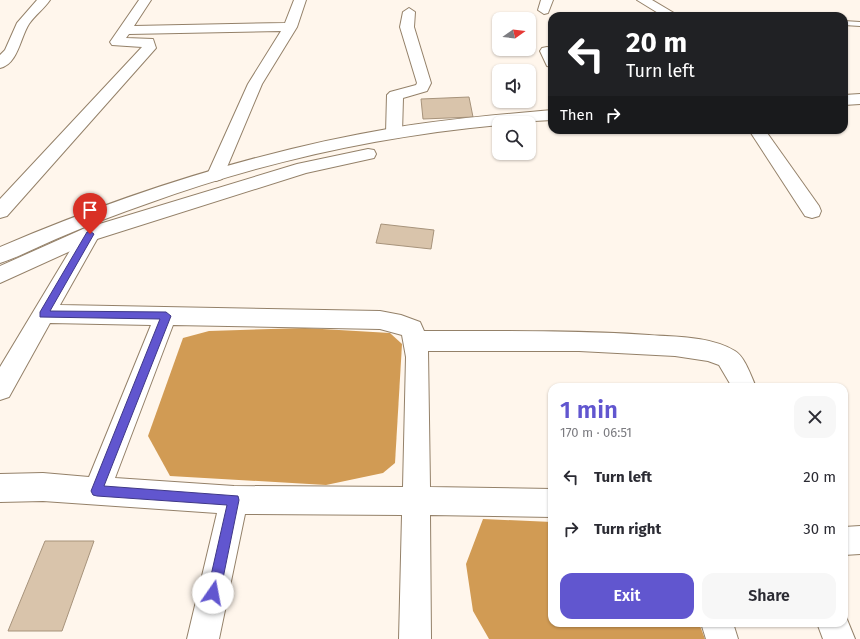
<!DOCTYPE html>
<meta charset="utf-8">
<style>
body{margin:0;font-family:"Fira Sans",sans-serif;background:#f7f7f7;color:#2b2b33;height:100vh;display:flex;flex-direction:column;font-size:15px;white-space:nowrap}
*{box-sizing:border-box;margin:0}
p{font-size:13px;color:#7c7c81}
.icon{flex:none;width:22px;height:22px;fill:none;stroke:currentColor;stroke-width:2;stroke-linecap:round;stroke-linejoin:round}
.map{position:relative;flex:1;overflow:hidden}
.side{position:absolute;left:548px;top:383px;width:300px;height:244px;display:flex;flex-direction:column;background:#fff;border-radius:12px;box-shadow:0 1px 3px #0004}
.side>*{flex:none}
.top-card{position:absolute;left:548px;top:12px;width:300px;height:122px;border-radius:12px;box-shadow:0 1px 3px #0004;background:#202124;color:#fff;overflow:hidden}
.needle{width:26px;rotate:76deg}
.fabs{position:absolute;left:492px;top:12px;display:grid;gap:8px}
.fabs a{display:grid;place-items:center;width:44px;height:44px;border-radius:8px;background:#fff;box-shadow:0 1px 3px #0004;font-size:20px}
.pin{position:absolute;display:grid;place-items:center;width:34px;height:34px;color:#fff;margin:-41px -17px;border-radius:50% 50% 50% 0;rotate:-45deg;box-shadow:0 0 4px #0007}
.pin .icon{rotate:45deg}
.me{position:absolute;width:44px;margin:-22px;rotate:12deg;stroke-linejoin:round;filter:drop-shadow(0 0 3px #0008)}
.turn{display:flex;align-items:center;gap:14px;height:84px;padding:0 12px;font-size:18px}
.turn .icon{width:52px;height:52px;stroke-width:2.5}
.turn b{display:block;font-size:28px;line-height:34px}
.then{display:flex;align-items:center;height:38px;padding:0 12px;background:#0003;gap:8px;font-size:15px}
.round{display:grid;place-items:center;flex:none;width:42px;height:42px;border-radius:12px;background:#f7f7f7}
.head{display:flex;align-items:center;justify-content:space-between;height:68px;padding:0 12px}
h1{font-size:24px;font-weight:600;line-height:30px;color:#6156cf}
.action{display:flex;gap:8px;margin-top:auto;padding:8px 12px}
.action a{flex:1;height:46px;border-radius:12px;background:#6156cf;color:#fff;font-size:16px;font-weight:600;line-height:46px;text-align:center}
.action a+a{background:#f7f7f7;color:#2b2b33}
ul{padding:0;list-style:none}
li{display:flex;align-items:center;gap:12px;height:52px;padding:0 12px}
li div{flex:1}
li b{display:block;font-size:15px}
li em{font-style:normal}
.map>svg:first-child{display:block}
</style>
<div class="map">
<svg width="860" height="639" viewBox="0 0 860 639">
<rect width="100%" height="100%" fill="#fff6ec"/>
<g fill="#d19b54">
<polygon points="305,328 390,333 402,344 395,463 383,473 326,485 170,476 148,436 183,338 209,331"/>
<polygon points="483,519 552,522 552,623 699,623 705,639 489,639 473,611 466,564"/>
</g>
<g fill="#d9c4ab" stroke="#a7937b">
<polygon points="469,97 473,117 423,119 421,99"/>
<polygon points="381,224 434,230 431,249 376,243"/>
<polygon points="45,541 94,541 62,631 8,631"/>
</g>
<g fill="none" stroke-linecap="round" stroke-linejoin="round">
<defs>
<polygon id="lane" points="844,21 860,22 860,26 844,25"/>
<g id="street">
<path d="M37 0H50C44 9 35 15 29 24 20 38 18 64 0 68V55L5 50 17 23Z"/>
<polygon points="139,0 151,0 134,26 285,23 294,0 306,0 297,27 262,84 222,179 216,181 210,179 207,175 248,84 281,31 129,34 126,38 153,39 156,48 7,216 0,218 0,199 142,47 112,45 110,42"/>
<polygon points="541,0 553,0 548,13 544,14 538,10"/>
<polygon points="637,0 652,0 679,16 663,16"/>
<polygon points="409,8 415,12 414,27 431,83 427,91 403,98 402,133 400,137 394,138 388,137 386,133 387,95 390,92 416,85 417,83 400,27 403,12"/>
<polygon points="547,47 552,48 552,67 547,66 540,51 542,48"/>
<polygon points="749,130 765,130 819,206 821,211 819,216 812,218 805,216"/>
<path d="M90 227 97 229 100 234 60 305 380 311 401 315 420 322 424 331C499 331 574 330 649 335 676 337 710 336 735 351 745 357 751 376 756 387H732L719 365 708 361 675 356 579 351H428L430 487 552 489V517L430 515 431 639H399L402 515 245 514 219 639H187L217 513 43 501 0 502V474L43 473 89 477 151 325 50 323 9 397 0 400V367L83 229ZM173 325 380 329 402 335 406 357 403 487 234 486 115 478Z"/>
<polygon points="860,526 860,554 844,555 844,527"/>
<polygon points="844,612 855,639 823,639 817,623 844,623"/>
<polygon points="701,623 733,623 738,639 706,639"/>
</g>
<g id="secondary">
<polygon points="860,94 860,104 844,105 844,95"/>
<path d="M552 110V120L499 123V125C380 136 262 162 149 203 117 214 86 226 56 239 37 247 19 257 0 263V247C126 193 258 151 393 128 445 119 499 115 552 110Z"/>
<polygon points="368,149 374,150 376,154 374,158 306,173 97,239 0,283 0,266 83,229 297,164"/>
</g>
</defs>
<use href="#lane" stroke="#948169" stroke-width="2"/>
<use href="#street" stroke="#948169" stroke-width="2"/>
<use href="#secondary" stroke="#948169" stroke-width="2"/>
<use href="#lane" fill="#fff" fill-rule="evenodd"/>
<use href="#street" fill="#fff" fill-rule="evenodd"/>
<use href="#secondary" fill="#fff" fill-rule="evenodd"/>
</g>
<polygon fill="#6156cf" stroke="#3f3887" points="90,231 94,234 50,311 166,312 171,316 104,486 238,496 239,500 220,593 218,597 213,599 209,597 207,593 227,505 97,496 93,495 91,491 160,319 40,317 40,312 87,232"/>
</svg>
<div class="fabs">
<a><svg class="needle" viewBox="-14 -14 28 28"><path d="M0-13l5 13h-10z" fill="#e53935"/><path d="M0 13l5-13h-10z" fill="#7c7c81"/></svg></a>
<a><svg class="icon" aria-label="sound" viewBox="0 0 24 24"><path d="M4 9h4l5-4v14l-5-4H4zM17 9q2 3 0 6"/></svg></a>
<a><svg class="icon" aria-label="search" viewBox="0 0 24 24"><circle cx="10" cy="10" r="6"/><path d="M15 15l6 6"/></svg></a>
</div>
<div class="pin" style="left:90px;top:234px;background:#d93025"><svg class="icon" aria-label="arrive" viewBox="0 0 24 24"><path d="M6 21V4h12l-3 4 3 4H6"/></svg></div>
<svg class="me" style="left:213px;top:593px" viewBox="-20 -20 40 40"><circle r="19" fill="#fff"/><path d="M0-13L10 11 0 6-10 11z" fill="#6156cf"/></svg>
<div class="top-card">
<div class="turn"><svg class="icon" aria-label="left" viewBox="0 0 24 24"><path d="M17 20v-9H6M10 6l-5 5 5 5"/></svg><div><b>20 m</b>Turn left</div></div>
<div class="then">Then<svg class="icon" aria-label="right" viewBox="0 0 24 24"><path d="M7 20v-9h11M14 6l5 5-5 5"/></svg></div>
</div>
<section class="side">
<div class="head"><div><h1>1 min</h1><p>170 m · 06:51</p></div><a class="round"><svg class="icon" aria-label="close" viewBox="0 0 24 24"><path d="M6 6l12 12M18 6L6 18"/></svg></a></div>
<ul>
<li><svg class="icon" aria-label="left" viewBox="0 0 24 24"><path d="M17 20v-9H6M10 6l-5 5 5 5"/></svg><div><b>Turn left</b></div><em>20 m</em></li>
<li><svg class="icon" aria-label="right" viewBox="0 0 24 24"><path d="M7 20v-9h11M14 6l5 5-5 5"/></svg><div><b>Turn right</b></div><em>30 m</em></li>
</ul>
<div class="action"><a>Exit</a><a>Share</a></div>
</section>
</div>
